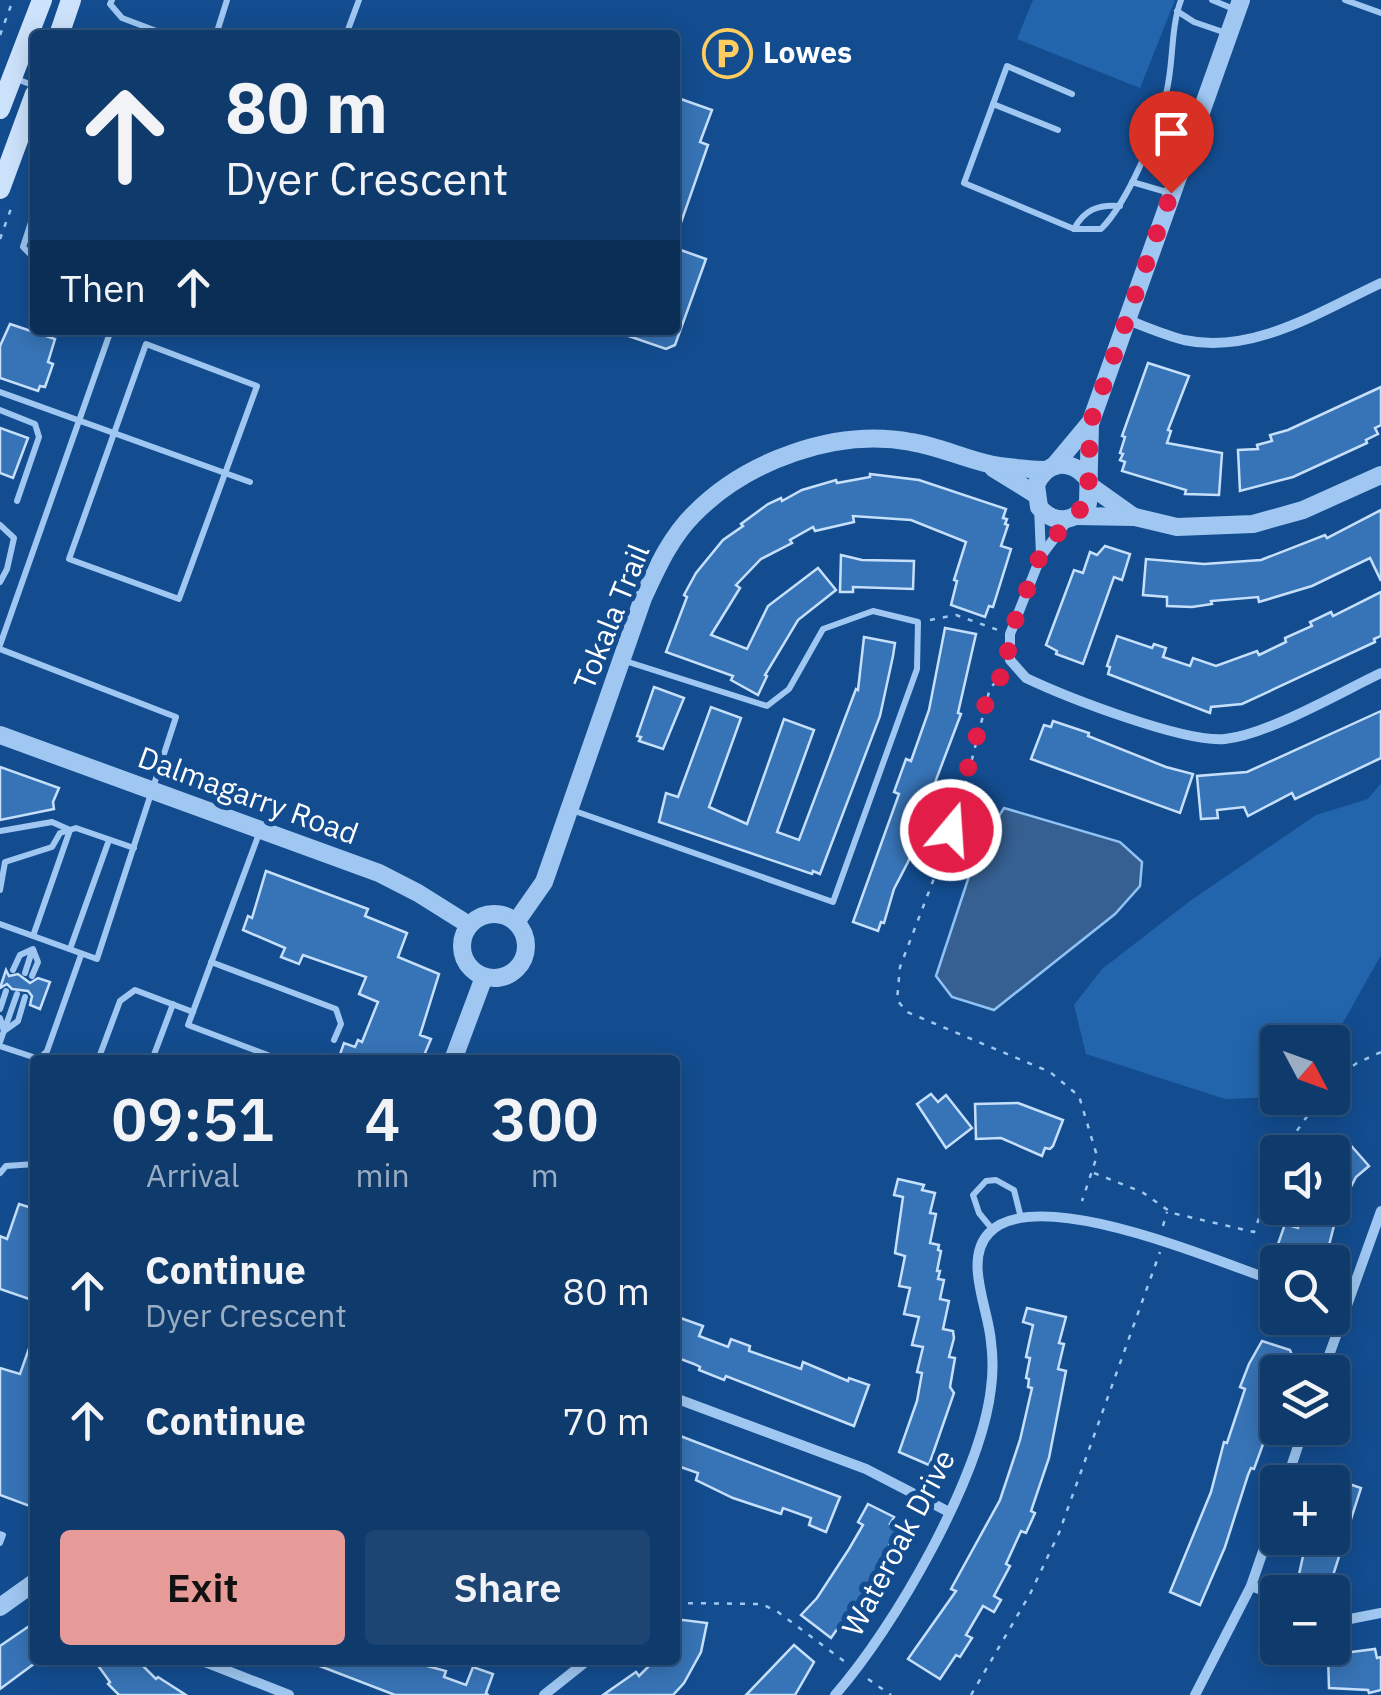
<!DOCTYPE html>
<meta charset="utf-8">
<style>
body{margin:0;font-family:"IBM Plex Sans",sans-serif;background:#1c4574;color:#f1f3f6;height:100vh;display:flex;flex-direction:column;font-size:38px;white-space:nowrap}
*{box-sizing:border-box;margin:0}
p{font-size:32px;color:#9badc2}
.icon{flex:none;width:55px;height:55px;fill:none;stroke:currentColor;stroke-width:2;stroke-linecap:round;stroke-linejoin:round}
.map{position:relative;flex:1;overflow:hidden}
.sheet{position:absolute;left:30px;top:1055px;width:650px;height:610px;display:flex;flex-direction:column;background:#0e3a6c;border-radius:10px;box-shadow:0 5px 25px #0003,0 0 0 2px #2e547f}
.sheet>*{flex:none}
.top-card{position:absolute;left:30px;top:30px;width:650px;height:305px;border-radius:10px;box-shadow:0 5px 25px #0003,0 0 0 2px #2e547f;background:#0e3a6c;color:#f1f3f6;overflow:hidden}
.needle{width:65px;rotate:131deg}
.controls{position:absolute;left:1260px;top:1025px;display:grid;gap:20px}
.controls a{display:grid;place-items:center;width:90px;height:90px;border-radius:10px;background:#0e3a6c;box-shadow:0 5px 25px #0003,0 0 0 2px #2e547f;font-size:50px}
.pin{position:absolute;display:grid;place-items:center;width:85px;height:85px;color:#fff;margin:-102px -42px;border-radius:50% 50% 50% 0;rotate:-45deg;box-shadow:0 0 10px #0007}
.pin .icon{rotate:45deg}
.me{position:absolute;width:110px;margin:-55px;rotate:18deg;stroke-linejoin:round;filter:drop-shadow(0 0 8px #0008)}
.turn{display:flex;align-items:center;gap:35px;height:210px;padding:0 30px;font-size:45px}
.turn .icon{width:130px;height:130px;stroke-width:2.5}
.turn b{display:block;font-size:70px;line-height:85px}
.then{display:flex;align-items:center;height:95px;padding:0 30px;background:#0003;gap:20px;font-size:38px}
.eta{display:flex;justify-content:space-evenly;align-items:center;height:170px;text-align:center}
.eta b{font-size:60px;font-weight:600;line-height:70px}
.button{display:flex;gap:20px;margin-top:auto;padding:20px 30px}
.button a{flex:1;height:115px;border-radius:10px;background:#e69b98;color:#111;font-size:40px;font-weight:600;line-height:115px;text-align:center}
.button a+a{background:#1c4574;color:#f1f3f6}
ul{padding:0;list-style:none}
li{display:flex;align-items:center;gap:30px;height:130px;padding:0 30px}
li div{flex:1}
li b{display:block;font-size:38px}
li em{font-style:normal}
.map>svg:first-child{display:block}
</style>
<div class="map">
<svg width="1381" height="1695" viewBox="0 0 1381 1695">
<rect width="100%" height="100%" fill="#134d90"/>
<g fill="#2265ad">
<polygon points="1033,0 1175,0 1140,88 1017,39"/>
<polygon points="1381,783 1381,955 1332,1042 1278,1042 1277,1097 1225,1099 1086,1054 1074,1005 1102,969 1190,901 1316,815 1368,799"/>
</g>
<polygon fill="#356091" stroke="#90c2f5" stroke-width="2.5" points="1004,808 1120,842 1142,862 1140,886 1115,914 994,1010 952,997 936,976 978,849"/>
<g fill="#3774b7" stroke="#c6e0fc" stroke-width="2.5">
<polygon points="675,97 712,110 700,142 708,145 677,234"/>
<polygon points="675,248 706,259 675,345 666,349 617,332 675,330"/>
<polygon points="10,324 55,339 48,362 53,364 45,387 40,386 38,391 0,378 0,346"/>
<polygon points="1148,363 1189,376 1168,430 1171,431 1167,443 1222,453 1219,495 1185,494 1186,490 1122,471 1125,462 1120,460 1123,454 1120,453 1125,437 1122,436"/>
<polygon points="1381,387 1381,425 1375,428 1378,434 1366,440 1367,443 1293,477 1240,491 1238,450 1258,449 1257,445 1272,441 1270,435 1288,430"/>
<polygon points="0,428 28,438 13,478 0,473"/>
<polygon points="870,474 919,480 1006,509 1003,518 1007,519 1005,524 1008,525 1001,546 1011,549 993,607 989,606 985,617 951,605 957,581 954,580 966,542 911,520 853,516 854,522 815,531 813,527 790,540 792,543 761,559 736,585 740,588 711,635 747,649 768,606 818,568 836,590 798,620 765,675 767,676 758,695 731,680 733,676 666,652 687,597 684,595 696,573 723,540 743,526 741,524 768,504 781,498 782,501 802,490 836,480 837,483 870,477"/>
<polygon points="1381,510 1381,581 1370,558 1312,586 1259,602 1258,597 1211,601 1212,604 1192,607 1167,606 1167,597 1143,595 1146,559 1204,564 1261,560 1325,535 1327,538"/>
<polygon points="1105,546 1130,554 1122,580 1114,577 1083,664 1056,654 1057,651 1046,645 1074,570 1083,573 1090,552 1097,555"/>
<polygon points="841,555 862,560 914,561 913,589 853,587 853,592 840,592"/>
<polygon points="1381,592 1381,636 1374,639 1375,642 1242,704 1211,707 1210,713 1108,674 1110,667 1107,666 1117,636 1152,648 1154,644 1166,648 1163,657 1190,666 1193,658 1216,666 1257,651 1259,655 1286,642 1285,638 1312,626 1310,622 1331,612 1333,616"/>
<polygon points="945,628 976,634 958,713 961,714 914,838 917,839 908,862 894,889 884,923 881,922 878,931 853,922 899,794 894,792 906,759 911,761 929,710"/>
<polygon points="864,637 895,643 893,656 880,716 820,874 813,871 812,874 659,822 666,793 678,797 711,707 741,718 709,807 747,824 784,719 814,730 777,832 799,840 856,689 858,690"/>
<polygon points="654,687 684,698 663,749 639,741 641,737 637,736"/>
<polygon points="1381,711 1381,758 1295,799 1292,793 1248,816 1244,807 1217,810 1218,818 1201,819 1197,776 1247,772"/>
<polygon points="1053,721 1089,733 1088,736 1166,767 1193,774 1180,813 1031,759 1044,725 1051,727"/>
<polygon points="0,767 59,788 53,802 54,809 0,820"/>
<polygon points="266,871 368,909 365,916 407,933 398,957 439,974 420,1035 431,1039 422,1060 347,1060 339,1057 344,1043 355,1047 358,1040 362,1042 378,1002 359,994 366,977 303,955 299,964 281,957 285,948 243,930 248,916 252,918"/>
<polygon points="6,970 9,976 18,974 30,983 38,978 50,982 40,1009 30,1005 32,996 28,991 12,989 7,984 0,988"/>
<polygon points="931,1094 938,1102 946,1095 972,1128 946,1148 917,1104"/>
<polygon points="1018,1103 1063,1120 1053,1146 1050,1149 1045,1148 1042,1156 1001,1138 976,1139 975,1104"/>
<polygon points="1347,1141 1369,1166 1356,1177 1337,1214 1326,1257 1321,1255 1317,1262 1277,1247 1285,1224 1298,1228 1305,1208 1332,1213 1332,1154"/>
<polygon points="898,1179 924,1185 922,1190 935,1193 930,1213 936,1214 930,1243 939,1245 938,1250 941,1251 937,1271 940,1271 938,1279 944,1280 940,1299 949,1301 943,1329 953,1331 954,1338 949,1357 955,1358 950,1387 954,1393 929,1465 899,1452 917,1401 922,1373 917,1372 923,1347 912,1345 919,1317 904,1314 910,1288 899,1286 905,1256 895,1253 903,1197 894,1195"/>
<polygon points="19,1204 35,1209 35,1301 0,1289 0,1236 7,1239"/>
<polygon points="1027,1308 1066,1317 1059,1343 1064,1344 1058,1369 1066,1371 1049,1458 1031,1511 1035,1513 1026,1533 1021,1531 1006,1564 1010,1566 994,1596 1001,1600 994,1612 983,1606 966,1635 972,1638 960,1657 956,1655 940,1679 908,1659 956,1591 951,1589 1000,1500 1020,1440 1032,1388 1028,1387 1029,1379 1026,1378 1030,1358 1026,1357 1033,1325 1023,1322"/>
<polygon points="675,1316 703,1326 699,1336 728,1347 731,1339 750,1346 749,1351 801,1369 803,1362 848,1381 849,1378 869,1385 854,1426 726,1376 724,1380 699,1370 700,1367 694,1364 675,1357"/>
<polygon points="33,1337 35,1337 35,1508 0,1495 0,1368 20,1374"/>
<polygon points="1262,1341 1290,1350 1292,1355 1286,1372 1278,1369 1278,1402 1270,1425 1254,1469 1251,1468 1248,1475 1225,1547 1200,1605 1170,1592 1211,1492 1224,1442 1227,1443 1245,1389 1240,1387 1249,1364"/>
<polygon points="675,1434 840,1497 826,1532 809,1525 811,1518 783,1508 781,1514 733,1498 696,1480 698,1473 675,1465"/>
<polygon points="1332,1478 1361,1488 1329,1588 1298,1579 1307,1538 1332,1538"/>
<polygon points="868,1504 894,1517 890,1524 899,1528 889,1546 889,1554 865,1597 844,1628 840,1625 831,1638 801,1615 817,1598 849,1549 863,1525 858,1522"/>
<polygon points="675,1619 707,1623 701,1652 684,1683 673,1695 603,1695 636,1672 639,1676 655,1660 675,1660"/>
<polygon points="35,1622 35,1663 0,1689 0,1646"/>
<polygon points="794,1645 814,1662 795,1695 746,1695"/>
<polygon points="1375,1649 1377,1658 1381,1657 1381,1690 1369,1693 1368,1690 1329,1688 1328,1655"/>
<polygon points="94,1660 137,1660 156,1679 158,1677 186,1695 119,1695 108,1684 110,1682"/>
<polygon points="304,1660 405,1660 446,1671 444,1677 466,1685 473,1667 493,1674 486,1693 488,1695 395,1695"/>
</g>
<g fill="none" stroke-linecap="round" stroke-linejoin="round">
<g stroke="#9fc7f1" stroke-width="2.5" stroke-dasharray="5 8" stroke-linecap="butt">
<polyline points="0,35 13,0"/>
<polyline points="0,239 13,203"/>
<polyline points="930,620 956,615 998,630"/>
<polyline points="1005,673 990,688 967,779 943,855 900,967 897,1000 907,1012 1050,1072 1079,1096 1097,1156 1082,1201"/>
<polyline points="1332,1081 1357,1063 1381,1052"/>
<polyline points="1282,1152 1320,1098"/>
<polyline points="1094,1173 1142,1192 1172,1213 1254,1232 1278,1166"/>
<polyline points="1163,1226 1167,1212"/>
<polyline points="675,1603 762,1604 778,1612 845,1662"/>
<polyline points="868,1679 891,1695"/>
<polyline points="971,1695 1030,1594 1059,1533 1160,1252"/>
</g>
<g stroke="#9fc7f1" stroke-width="6">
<polyline points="112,0 110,4 122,18 167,35"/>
<polyline points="1212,0 1236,10"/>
<polyline points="1345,0 1381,13"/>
<polyline points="1177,11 1194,22 1226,33"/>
<polyline points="216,35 227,0"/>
<polyline points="346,35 359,0"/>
<polyline points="14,78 35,86"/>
<path d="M1072 94 1007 66 964 183 1074 229H1101C1128 202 1157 132 1166 94 1174 63 1170 30 1181 0"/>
<polyline points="993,104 1058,130"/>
<polyline points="1132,182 1170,193"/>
<polyline points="35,210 23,247 35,259"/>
<path d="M1074 229C1084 210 1098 204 1120 206"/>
<polygon points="146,344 257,386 179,599 69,559"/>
<polyline points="0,392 250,482"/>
<polyline points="0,410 35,424 39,437 17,501"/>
<polyline points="0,525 14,538 7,569 0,582"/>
<polyline points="0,645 111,330"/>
<polyline points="0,649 176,717 97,959 0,924"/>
<polyline points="569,809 833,902 917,669 918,622 873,611 823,629 789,689 767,706 622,660"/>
<polyline points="0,831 52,822 70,830 33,936"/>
<polyline points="260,831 188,1025 281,1060"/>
<polyline points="0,890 5,862 52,847 60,833 76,828 134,848"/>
<polyline points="70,949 109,840"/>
<polyline points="211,962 336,1009 341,1024 334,1040"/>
<polyline points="13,970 20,955 33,949 38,962 32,976"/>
<polyline points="25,973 32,951"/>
<polyline points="0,1009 6,991"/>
<polyline points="0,1018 4,1031 18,1021 25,997"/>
<polyline points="0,1042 17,994"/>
<polyline points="0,1046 39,1059 47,1051 81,955"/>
<polyline points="98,1060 120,1001 135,990 193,1012"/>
<polyline points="152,1060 173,1004"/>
<polyline points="326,1060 328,1056"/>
<polyline points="0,1173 6,1166 35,1164"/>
<polyline points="993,1230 979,1213 973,1195 986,1181 996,1180 1014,1190 1021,1218"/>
<polyline points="0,1534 3,1535 0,1543"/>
</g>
<g stroke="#9fc7f1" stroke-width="10">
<path d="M1125 319C1144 326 1164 335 1184 340 1253 355 1321 311 1381 283"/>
<polyline points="1039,507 1041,555"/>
<path d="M1068 520 1041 556 1010 634V660L1026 678C1066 697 1184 743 1225 739 1269 734 1339 693 1381 673"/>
<polyline points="1323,1372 1381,1211"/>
<polyline points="675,1398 866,1469 949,1512"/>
<polyline points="1286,1482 1304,1428"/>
<polyline points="1251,1586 1278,1596"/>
<polyline points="1332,1616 1350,1619 1381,1613"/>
<polyline points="200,1660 289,1695"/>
<polyline points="544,1695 588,1660"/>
<path d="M835 1695C894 1628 981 1477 991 1388 993 1373 993 1357 991 1342 989 1310 963 1260 989 1233 1037 1182 1220 1263 1278 1282"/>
<polyline points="1195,1695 1251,1586 1278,1508"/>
</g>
<g stroke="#9fc7f1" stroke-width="18">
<polyline points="1054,466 1089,424"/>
<polyline points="993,468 1035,494"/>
<path d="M1087 478C1070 458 1046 461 1036 485L1039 507C1054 525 1075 523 1088 503L1090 424 1241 0"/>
<polyline points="1089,485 1134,517"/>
<polyline points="1076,516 1135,517 1177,527 1253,524 1303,510 1381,475"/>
<polyline points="0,735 379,873 418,893 469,925"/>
<circle cx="494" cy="946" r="32"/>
<path d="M516 922 544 882 643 598C657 568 670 538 694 514 747 460 837 428 911 442 937 446 960 457 985 463 1004 468 1025 469 1045 470"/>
<polyline points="453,1060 484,977"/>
<polyline points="0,1607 35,1582"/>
</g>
<g stroke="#cde3fc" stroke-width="20">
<polyline points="59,35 71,0"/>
<polyline points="0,109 42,0"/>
<polyline points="0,189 35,94"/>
</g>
</g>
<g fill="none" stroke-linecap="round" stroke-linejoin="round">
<polyline stroke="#e11d48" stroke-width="18" stroke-dasharray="0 32.4" points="951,830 990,688 1013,664 1008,651 1010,634 1040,556 1069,519 1088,503 1090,424 1171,193"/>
</g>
<defs>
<symbol id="parking-ring" viewBox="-11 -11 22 22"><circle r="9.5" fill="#134d90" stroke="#ffcc5f" stroke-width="1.5"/><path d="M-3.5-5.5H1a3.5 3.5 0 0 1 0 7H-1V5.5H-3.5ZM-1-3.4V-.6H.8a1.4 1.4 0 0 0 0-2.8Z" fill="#ffcc5f"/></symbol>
</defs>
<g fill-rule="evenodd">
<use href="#parking-ring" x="700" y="26" width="55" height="55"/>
</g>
<g text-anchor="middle" stroke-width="10" stroke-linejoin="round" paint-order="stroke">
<g font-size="30" font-weight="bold" fill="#fff" stroke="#134d90" text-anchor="start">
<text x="763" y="63">Lowes</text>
</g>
<g font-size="30" fill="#fff" stroke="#134d90">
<text transform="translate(612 617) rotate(-68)" y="10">Tokala Trail</text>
<text transform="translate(248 796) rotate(20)" y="10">Dalmagarry Road</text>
<text transform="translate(899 1543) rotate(-62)" y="10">Wateroak Drive</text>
</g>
</g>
</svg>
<div class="controls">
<a><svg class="needle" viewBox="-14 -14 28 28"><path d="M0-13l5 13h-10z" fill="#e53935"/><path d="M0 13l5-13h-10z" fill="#9badc2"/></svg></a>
<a><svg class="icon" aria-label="sound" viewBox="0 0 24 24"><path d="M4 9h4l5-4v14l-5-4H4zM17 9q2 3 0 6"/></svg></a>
<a><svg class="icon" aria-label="search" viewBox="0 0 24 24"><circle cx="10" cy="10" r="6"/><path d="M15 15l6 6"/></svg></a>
<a><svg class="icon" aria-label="layers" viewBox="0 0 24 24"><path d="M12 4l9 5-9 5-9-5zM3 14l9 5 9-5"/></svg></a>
<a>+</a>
<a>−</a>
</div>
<div class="pin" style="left:1171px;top:193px;background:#d93025"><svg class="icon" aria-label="arrive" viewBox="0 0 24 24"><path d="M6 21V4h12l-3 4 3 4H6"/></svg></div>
<svg class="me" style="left:951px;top:830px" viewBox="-20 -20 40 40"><circle r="17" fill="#e11d48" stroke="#fff" stroke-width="3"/><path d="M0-11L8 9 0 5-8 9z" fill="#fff"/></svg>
<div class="top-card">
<div class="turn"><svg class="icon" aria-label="ahead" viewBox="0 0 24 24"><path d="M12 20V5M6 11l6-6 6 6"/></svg><div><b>80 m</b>Dyer Crescent</div></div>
<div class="then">Then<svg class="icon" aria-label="ahead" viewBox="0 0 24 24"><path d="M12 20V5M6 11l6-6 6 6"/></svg></div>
</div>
<section class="sheet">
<div class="eta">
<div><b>09:51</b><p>Arrival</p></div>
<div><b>4</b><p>min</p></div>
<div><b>300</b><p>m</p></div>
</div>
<ul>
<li><svg class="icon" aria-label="ahead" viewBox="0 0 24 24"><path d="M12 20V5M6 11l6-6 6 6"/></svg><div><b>Continue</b><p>Dyer Crescent</p></div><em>80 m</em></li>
<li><svg class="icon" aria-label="ahead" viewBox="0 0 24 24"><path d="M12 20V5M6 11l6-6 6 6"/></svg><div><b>Continue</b></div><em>70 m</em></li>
</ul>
<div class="button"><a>Exit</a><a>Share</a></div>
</section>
</div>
